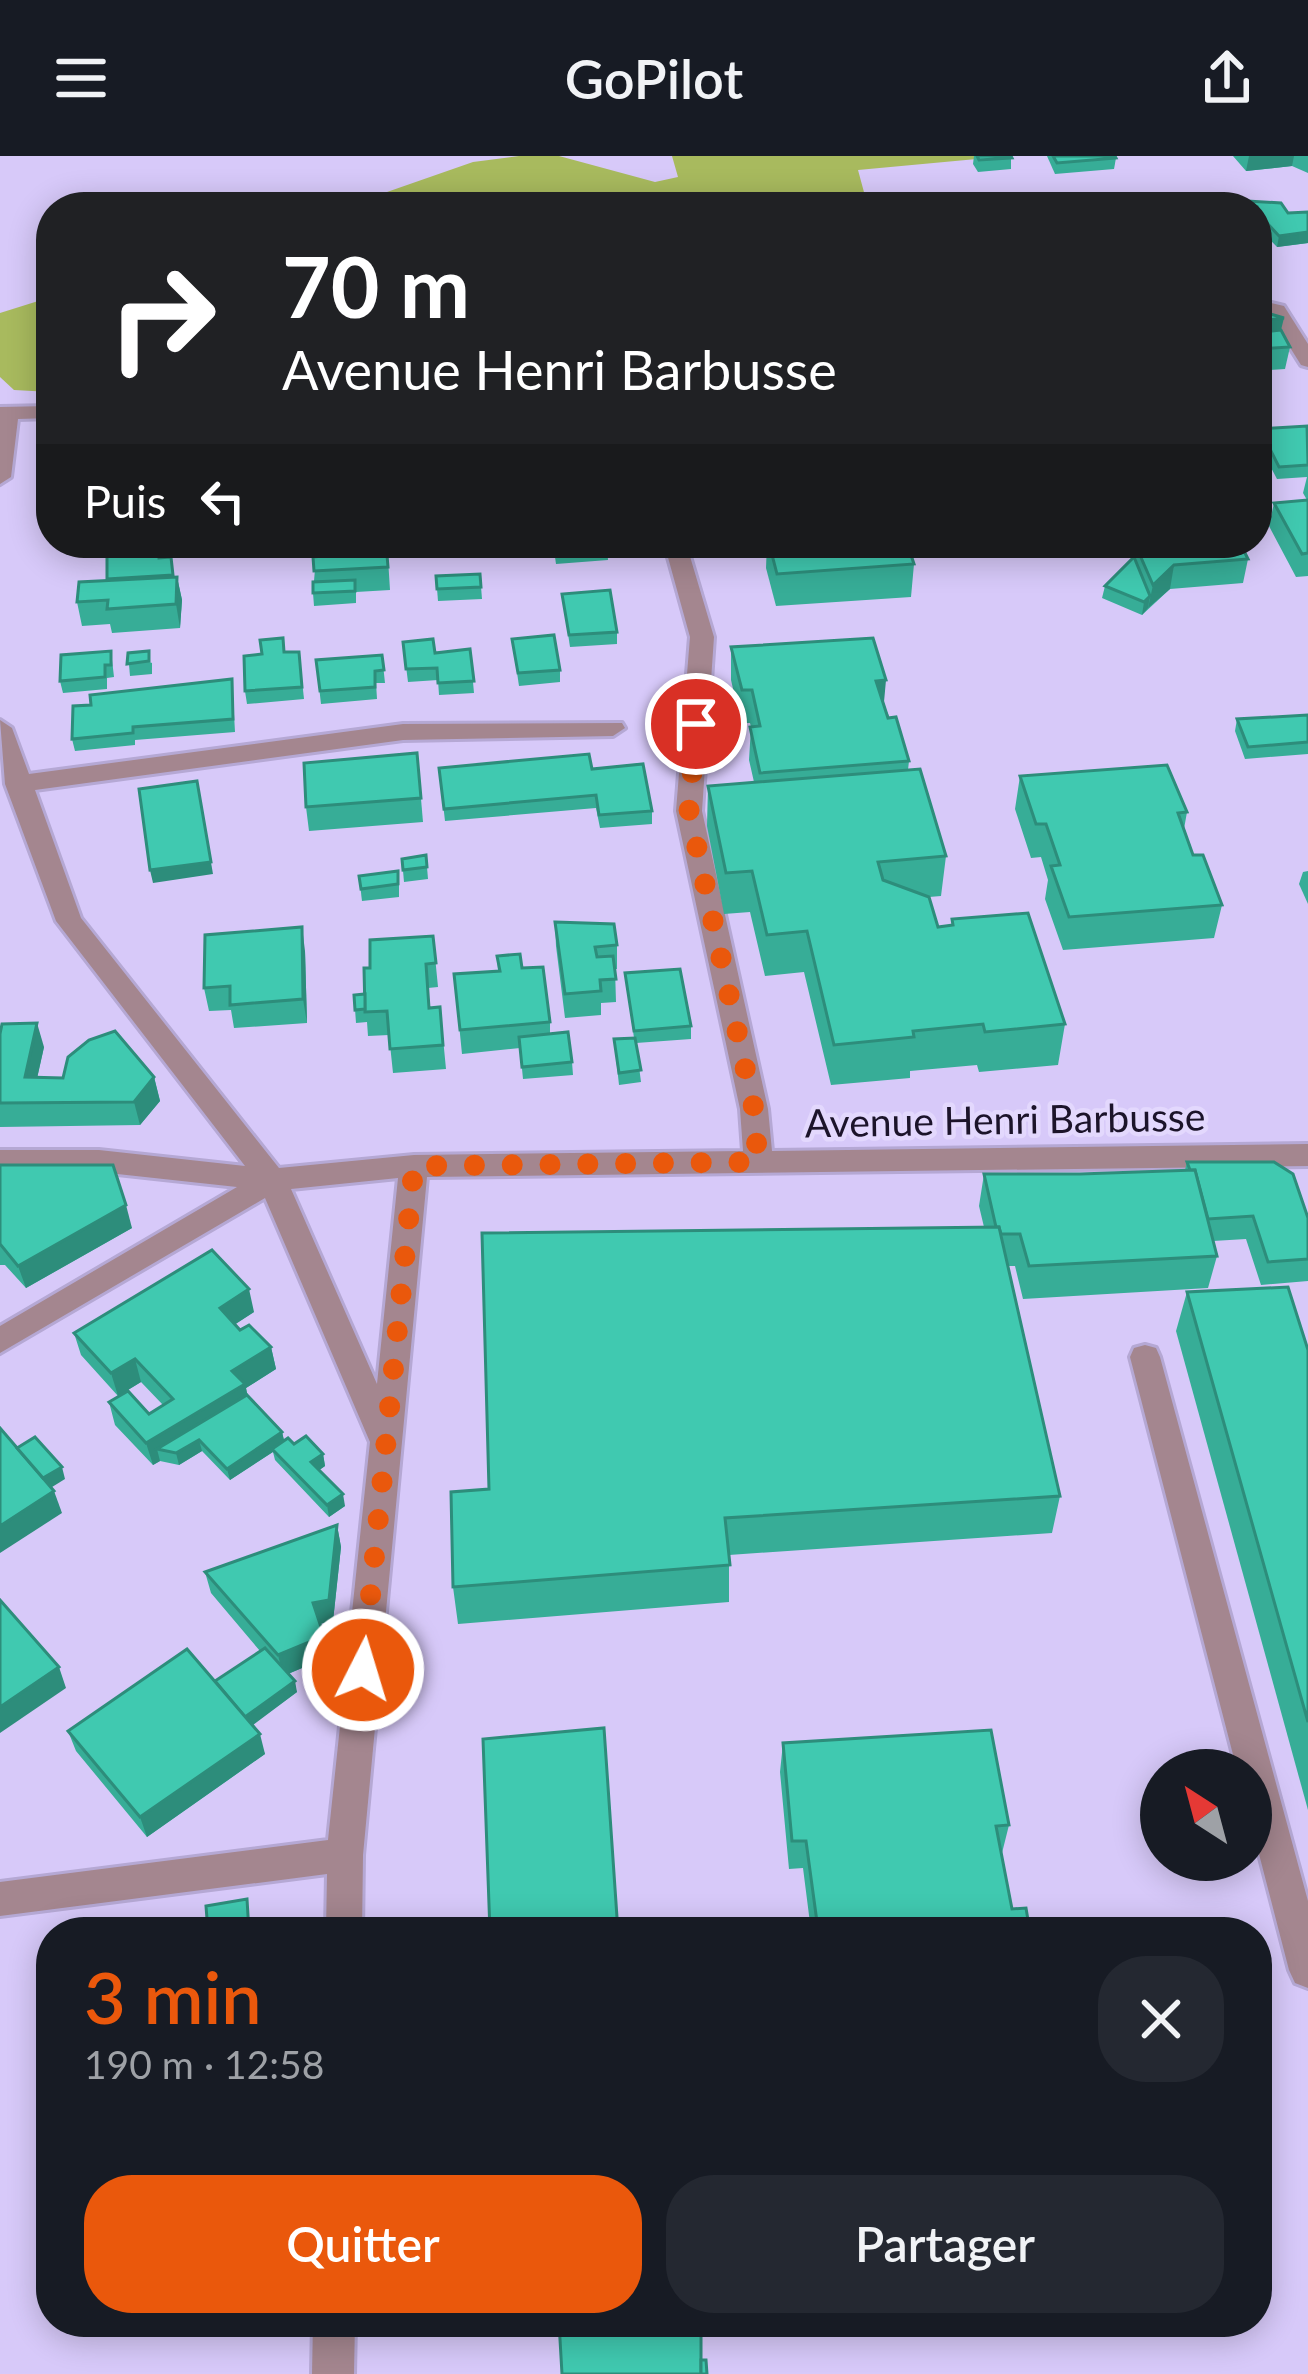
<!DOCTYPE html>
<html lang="fr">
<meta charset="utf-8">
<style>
body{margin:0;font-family:Lato,sans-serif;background:#242831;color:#f1f3f6;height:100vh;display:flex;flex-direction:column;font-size:45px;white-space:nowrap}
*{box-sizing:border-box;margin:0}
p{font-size:39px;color:#9ea1a6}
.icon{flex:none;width:66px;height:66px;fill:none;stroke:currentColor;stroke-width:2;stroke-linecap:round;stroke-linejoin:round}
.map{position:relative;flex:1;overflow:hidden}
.side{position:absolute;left:36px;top:1761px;width:1236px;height:420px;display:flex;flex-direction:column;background:#171b24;border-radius:48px;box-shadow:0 6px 30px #0003}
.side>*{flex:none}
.banner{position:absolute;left:36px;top:36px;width:1236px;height:366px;border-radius:48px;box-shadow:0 6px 30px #0003;background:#202124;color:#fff;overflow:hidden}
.needle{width:78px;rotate:324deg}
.fabs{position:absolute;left:1140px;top:1593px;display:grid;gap:24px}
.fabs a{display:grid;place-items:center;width:132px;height:132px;border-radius:50%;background:#171b24;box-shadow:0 6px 30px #0003;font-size:60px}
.pin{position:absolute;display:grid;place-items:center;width:102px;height:102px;color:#fff;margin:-51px;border:6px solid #fff;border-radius:50%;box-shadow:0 3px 12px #0007}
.me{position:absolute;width:132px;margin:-66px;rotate:5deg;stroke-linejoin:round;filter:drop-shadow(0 0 9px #0008)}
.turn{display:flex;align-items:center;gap:42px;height:252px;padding:0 48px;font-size:54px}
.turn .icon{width:156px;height:156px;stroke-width:2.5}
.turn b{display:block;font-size:84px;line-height:102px}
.then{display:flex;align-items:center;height:114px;padding:0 48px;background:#0003;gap:24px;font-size:45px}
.round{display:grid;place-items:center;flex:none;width:126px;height:126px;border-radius:48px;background:#242831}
.head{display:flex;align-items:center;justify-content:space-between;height:204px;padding:0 48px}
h1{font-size:72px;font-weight:600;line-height:90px;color:#ea580c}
.action{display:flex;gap:24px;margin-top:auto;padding:24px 48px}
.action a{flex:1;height:138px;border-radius:48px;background:#ea580c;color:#fff;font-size:48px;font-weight:600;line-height:138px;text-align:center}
.action a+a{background:#242831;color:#f1f3f6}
header{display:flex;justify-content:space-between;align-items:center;height:156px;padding:0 48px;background:#171b24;font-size:54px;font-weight:600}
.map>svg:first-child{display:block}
</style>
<header><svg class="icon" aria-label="menu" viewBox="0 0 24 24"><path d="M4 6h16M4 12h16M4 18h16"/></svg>GoPilot<svg class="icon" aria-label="share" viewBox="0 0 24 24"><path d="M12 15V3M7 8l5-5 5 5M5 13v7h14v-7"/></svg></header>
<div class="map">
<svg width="1308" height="2218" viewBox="0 0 1308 2218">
<rect width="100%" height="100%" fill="#d7c9f9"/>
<g fill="#a8ba5e">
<polygon points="519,0 559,0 655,26 678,21 672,0 1009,0 858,14 868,51 344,51 473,6"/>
<polygon points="51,141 51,236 14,234 0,221 0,157"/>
</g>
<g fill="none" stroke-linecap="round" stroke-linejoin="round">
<defs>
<g id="minor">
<polygon points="1267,146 1284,150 1308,188 1308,211 1301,209 1264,150"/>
<polygon points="51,250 51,262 18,263 11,321 0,328 0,251"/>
<path d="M664 387H686L714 481 702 655 768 953 772 995 1308 988V1010L427 1021 363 1699 362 1776H326L327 1718 0 1760V1726L328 1684 370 1286 265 1042 0 1197V1170L237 1031 99 1016H0V994H99L245 1010 56 765 5 628 0 564 12 572 29 618 403 568 622 567 625 572 613 580 403 584 35 634 81 762 279 1012 414 999 743 995 740 953 676 655 690 481ZM398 1022 377 1228 291 1033Z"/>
<polygon points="1145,1189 1156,1192 1160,1201 1308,1745 1308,1832 1295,1827 1289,1814 1251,1667 1251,1614 1237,1614 1130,1201 1134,1192"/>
<polygon points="313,2166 355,2166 354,2218 312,2218"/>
</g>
</defs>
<use href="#minor" stroke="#b5a8d4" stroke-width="6"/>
<use href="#minor" fill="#a4868f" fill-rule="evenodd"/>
</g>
<g fill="#37ad97">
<polygon points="974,0 1011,0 1011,13 978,16 973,8"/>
<polygon points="1047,0 1115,0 1116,2 1114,13 1055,18"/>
<polygon points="1233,0 1308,0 1308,17 1292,10 1246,15"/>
<polygon points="1247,45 1288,57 1308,56 1308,87 1277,91 1257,70 1257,51 1246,51"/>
<polygon points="1257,154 1281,174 1290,191 1285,213 1257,215"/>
<polygon points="1308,271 1308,420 1296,421 1269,370 1274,347 1307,344 1303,337 1307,321 1277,323 1257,285 1260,273"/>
<polygon points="119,387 188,387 159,388 161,402 174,421 177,421 182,444 180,472 112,477 110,468 82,470 77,446 107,424 136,393 136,388 119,389"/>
<polygon points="314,387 387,387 390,434 356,436 356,447 314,450 313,437 316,401"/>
<polygon points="441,387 477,387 478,393 442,395"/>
<polygon points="553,387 607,387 608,404 556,408"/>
<polygon points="767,387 907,387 914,408 911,441 776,450 766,412"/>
<polygon points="1136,390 1248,403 1243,427 1170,433 1142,459 1102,442 1105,430 1134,401"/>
<polygon points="480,418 482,443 438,445 436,420"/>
<polygon points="562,438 617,476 617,488 570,491"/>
<polygon points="512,483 560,514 560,526 519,530"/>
<polygon points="403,486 435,497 470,493 474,537 439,539 438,524 408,526"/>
<polygon points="731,491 884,549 909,605 908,614 946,700 941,740 929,741 938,771 952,769 952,763 1065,868 1058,909 979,916 977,909 910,915 910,922 831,929 804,816 765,820 750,756 724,758 707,670 708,630 754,626 749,604 751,571 750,567 741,567 731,524"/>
<polygon points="111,495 114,521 107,522 107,533 63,537 60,525"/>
<polygon points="285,496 299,496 304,543 247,548 245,535"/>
<polygon points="128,497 152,507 152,518 130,520"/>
<polygon points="382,499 385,527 376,527 377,543 321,548 316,504"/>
<polygon points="232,523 235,576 135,584 135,589 75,595 72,583 91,549"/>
<polygon points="1308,559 1308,598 1245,603 1235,575 1237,563"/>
<polygon points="417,597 423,666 309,675 306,651"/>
<polygon points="439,612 592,613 652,655 652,668 600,672 596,652 445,665"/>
<polygon points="1020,620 1187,656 1184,673 1193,699 1222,749 1214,782 1063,794 1045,743 1048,724 1041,701 1031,702 1015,653"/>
<polygon points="426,699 428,723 404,726 402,703"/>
<polygon points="1308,715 1308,748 1299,728 1303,716"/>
<polygon points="359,720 399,727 399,741 362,745"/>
<polygon points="555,766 617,789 617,813 615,813 616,846 601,847 601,859 565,862 556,790"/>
<polygon points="433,780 438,831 428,832 430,852 440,851 446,913 393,917 389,879 368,880 367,866 356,867 354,839 365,838 370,812"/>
<polygon points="305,795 307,867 234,872 231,854 209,855 204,832"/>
<polygon points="497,800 522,812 550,866 550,877 572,906 573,919 523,923 520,892 462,898 454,818 498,815"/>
<polygon points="625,817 691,870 691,883 636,887 641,926 619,929 614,883 634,882"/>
<polygon points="0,877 44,891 37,922 154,921 160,945 140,969 0,971"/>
<polygon points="1187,1006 1308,1062 1308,1125 1261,1129 1246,1083 1213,1085 1217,1100 1208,1132 1023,1143 1015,1110 1008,1110 1060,1340 1052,1377 729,1399 729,1446 458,1468 453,1431 489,1333 984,1071 979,1050 984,1018 1080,1018 1185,1014"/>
<polygon points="0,1009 132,1072 26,1132 5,1109 0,1109"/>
<polygon points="1187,1136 1308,1194 1308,1654 1176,1175"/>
<polygon points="254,1156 235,1168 240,1174 271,1191 276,1213 246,1232 247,1239 282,1276 284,1285 323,1298 325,1310 319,1314 345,1350 329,1361 275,1304 273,1296 230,1324 202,1295 179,1309 160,1305 153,1309 115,1269 109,1246 149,1258 163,1249 141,1226 118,1240 81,1199 74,1177"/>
<polygon points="337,1369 341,1391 333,1465 320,1468 328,1501 288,1518 297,1536 252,1569 265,1598 147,1681 76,1595 68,1575 215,1525 260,1495 211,1437 205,1416"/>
<polygon points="783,1587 1009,1669 1002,1697 1012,1753 1030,1776 803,1776 804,1768 810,1767 803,1712 789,1713 780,1616"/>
</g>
<g fill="#2d8d7b">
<polygon points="1249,0 1294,0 1292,10 1246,15"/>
<polygon points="1308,76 1308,87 1277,91 1279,80"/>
<polygon points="1284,162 1281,174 1257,177 1257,166"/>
<polygon points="1174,409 1170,433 1148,452 1153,429"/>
<polygon points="177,421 182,444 180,472 176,448"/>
<polygon points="1150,440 1148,452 1142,459 1144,446"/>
<polygon points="886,524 883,557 876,525"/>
<polygon points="197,625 213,718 153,727 150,714"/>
<polygon points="302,771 305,795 307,867 303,843"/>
<polygon points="37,867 44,891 32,945 25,921"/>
<polygon points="154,921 160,945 140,969 134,946"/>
<polygon points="126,1049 132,1072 26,1132 18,1110"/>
<polygon points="249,1133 254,1156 225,1175 220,1152"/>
<polygon points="271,1191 276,1213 246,1232 250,1251 157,1293 160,1305 153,1309 146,1287 232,1215"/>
<polygon points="135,1203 141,1226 118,1240 111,1217"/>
<polygon points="282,1276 285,1288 230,1324 227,1313"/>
<polygon points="199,1284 202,1295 179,1309 176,1297"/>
<polygon points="323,1298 325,1310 314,1318 311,1306"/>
<polygon points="62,1311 65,1323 44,1336 40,1325"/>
<polygon points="54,1335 62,1357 0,1397 0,1370"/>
<polygon points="343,1338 345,1350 329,1361 327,1349"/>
<polygon points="337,1369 341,1391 333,1465 318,1468 313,1447"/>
<polygon points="324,1480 328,1501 283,1520 278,1499"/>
<polygon points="59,1511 66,1532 0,1577 0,1551"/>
<polygon points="295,1525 297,1536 245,1575 242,1564"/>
<polygon points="260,1578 265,1598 147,1681 140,1661"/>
</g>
<g fill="#40c9b0" stroke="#2d8d7b" stroke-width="3">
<polygon points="977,0 1011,0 1012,2 979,4"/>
<polygon points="1053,0 1115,0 1116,2 1057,7"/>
<polygon points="1247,45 1281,47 1288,57 1308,56 1308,76 1279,80 1257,56 1257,51 1252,51"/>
<polygon points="1257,154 1284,162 1267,164 1266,162 1257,162"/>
<polygon points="1257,162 1266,162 1273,175 1281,174 1290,191 1257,193"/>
<polygon points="1307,270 1308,309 1279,311 1260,273"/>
<polygon points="1308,344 1308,397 1302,398 1274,347"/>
<polygon points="136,387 158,387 159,402 171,401 173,419 107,423 107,396 136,393"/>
<polygon points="324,387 386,387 388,411 314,415 313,401 324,400"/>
<polygon points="554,387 607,387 608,391 555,396"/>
<polygon points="769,387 907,387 914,408 777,418"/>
<polygon points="1139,387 1240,387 1248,403 1174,409 1153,429 1136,390"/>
<polygon points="1134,401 1150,440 1144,446 1105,430"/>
<polygon points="480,418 481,431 437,433 436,420"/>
<polygon points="177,421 176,448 107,453 108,444 77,446 79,426"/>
<polygon points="355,424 355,435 313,437 313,426"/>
<polygon points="610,434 617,476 569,479 562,438"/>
<polygon points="554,479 560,514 518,517 512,483"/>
<polygon points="283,482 284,496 299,496 302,531 245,535 244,500 262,498 260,484"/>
<polygon points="873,482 886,524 876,525 888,562 896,561 909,605 760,617 750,571 760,570 752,534 742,534 731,491"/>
<polygon points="433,483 435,497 470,493 474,525 438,527 437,512 406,513 403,486"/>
<polygon points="111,495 111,509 105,509 105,521 60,525 61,499"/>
<polygon points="149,495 149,505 127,508 128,497"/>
<polygon points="382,499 384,514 375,515 375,531 320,535 316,504"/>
<polygon points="232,523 233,563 133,571 133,577 72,583 73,550 91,549 90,539"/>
<polygon points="1308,559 1308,586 1248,591 1237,563"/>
<polygon points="417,597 421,642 306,651 304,607"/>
<polygon points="589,598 592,613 643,608 652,655 599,659 596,639 444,653 439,612"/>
<polygon points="1167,609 1187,656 1178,657 1193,699 1203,699 1222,749 1069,761 1051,710 1060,709 1046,668 1036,668 1020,620"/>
<polygon points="920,613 946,700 878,706 883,724 929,741 938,771 953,769 952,763 1028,757 1065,868 985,876 983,868 913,875 914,881 834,889 807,775 767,779 752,715 726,717 708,630"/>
<polygon points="197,625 211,706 150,714 139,633"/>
<polygon points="426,699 427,711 403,714 402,703"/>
<polygon points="398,715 398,728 361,733 359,720"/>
<polygon points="555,766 614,768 617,789 595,791 597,801 613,800 616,823 600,824 601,835 565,838"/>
<polygon points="302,771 303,843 230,849 230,830 204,832 205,779"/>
<polygon points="433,780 436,807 426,808 429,852 440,851 443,889 390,893 387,855 365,856 364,812 370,812 370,784"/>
<polygon points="520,798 522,812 543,811 550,866 460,874 454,818 500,815 497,800"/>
<polygon points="680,813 691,870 634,875 625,817"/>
<polygon points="365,838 365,853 355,854 354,839"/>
<polygon points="37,867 25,921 63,922 68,901 89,884 115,875 154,921 134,946 0,947 0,878 2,868"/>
<polygon points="568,876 572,906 522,911 519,881"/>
<polygon points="635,882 641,914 619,917 614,883"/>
<polygon points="1187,1006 1274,1006 1293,1018 1308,1062 1308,1103 1268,1106 1253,1060 1208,1063 1195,1014 1190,1014"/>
<polygon points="0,1009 113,1009 126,1049 18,1110 0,1088"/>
<polygon points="1195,1014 1217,1100 1029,1110 1020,1078 1001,1078 999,1071 996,1071 984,1018 1080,1018"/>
<polygon points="999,1071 1060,1340 725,1362 730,1409 453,1431 451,1336 489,1333 482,1077"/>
<polygon points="212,1094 249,1133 220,1152 240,1174 249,1169 271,1191 232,1215 245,1228 146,1287 109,1246 128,1235 149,1258 173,1243 135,1203 111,1217 74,1177"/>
<polygon points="1288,1131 1308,1194 1308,1566 1187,1136"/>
<polygon points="247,1239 282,1276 227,1313 199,1284 176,1297 157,1293"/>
<polygon points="0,1272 54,1335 0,1370"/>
<polygon points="306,1280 323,1298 311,1306 343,1338 327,1349 272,1293 288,1282 294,1288"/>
<polygon points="35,1281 62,1311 43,1322 17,1292"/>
<polygon points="337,1369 329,1444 313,1447 324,1480 278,1499 205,1416"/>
<polygon points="0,1444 59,1511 0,1551"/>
<polygon points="265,1492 295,1525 245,1561 215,1525"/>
<polygon points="187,1493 260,1578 140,1661 68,1575"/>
<polygon points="604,1572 618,1776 490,1776 483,1583"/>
<polygon points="991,1574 1009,1669 996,1670 1012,1753 1026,1752 1030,1776 804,1776 804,1768 817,1766 806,1685 792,1685 783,1587"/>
<polygon points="247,1743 249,1776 208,1776 206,1750"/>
<polygon points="559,2166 701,2166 701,2218 562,2218"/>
<polygon points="701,2204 706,2204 707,2218 701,2218"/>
</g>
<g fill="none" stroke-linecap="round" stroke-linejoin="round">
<polyline stroke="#ea580c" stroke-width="21" stroke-dasharray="0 37.8" points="363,1514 414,1010 758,1006 754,953 689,655 696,568"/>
</g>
<g text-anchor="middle" stroke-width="9" stroke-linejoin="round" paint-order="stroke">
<g font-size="39" fill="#1c142a" stroke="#e3d8fd">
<text transform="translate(1005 964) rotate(-1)" y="14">Avenue Henri Barbusse</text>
</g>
</g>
</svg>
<div class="fabs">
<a><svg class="needle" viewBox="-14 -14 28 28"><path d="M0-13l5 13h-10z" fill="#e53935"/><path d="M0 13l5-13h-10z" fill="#9ea1a6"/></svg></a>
</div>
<div class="pin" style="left:696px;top:568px;background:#d93025"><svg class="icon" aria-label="arrive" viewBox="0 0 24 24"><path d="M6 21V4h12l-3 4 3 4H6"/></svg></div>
<svg class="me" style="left:363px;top:1514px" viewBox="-20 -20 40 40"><circle r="17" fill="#ea580c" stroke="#fff" stroke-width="3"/><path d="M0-11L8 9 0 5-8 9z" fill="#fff"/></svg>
<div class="banner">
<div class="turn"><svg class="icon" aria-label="right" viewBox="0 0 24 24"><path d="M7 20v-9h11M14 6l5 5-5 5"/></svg><div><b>70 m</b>Avenue Henri Barbusse</div></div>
<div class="then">Puis<svg class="icon" aria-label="left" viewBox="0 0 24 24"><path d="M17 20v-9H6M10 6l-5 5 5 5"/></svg></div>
</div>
<section class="side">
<div class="head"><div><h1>3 min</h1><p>190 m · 12:58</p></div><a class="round"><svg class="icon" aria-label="close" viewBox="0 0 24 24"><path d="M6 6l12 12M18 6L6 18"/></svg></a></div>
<div class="action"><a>Quitter</a><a>Partager</a></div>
</section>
</div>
